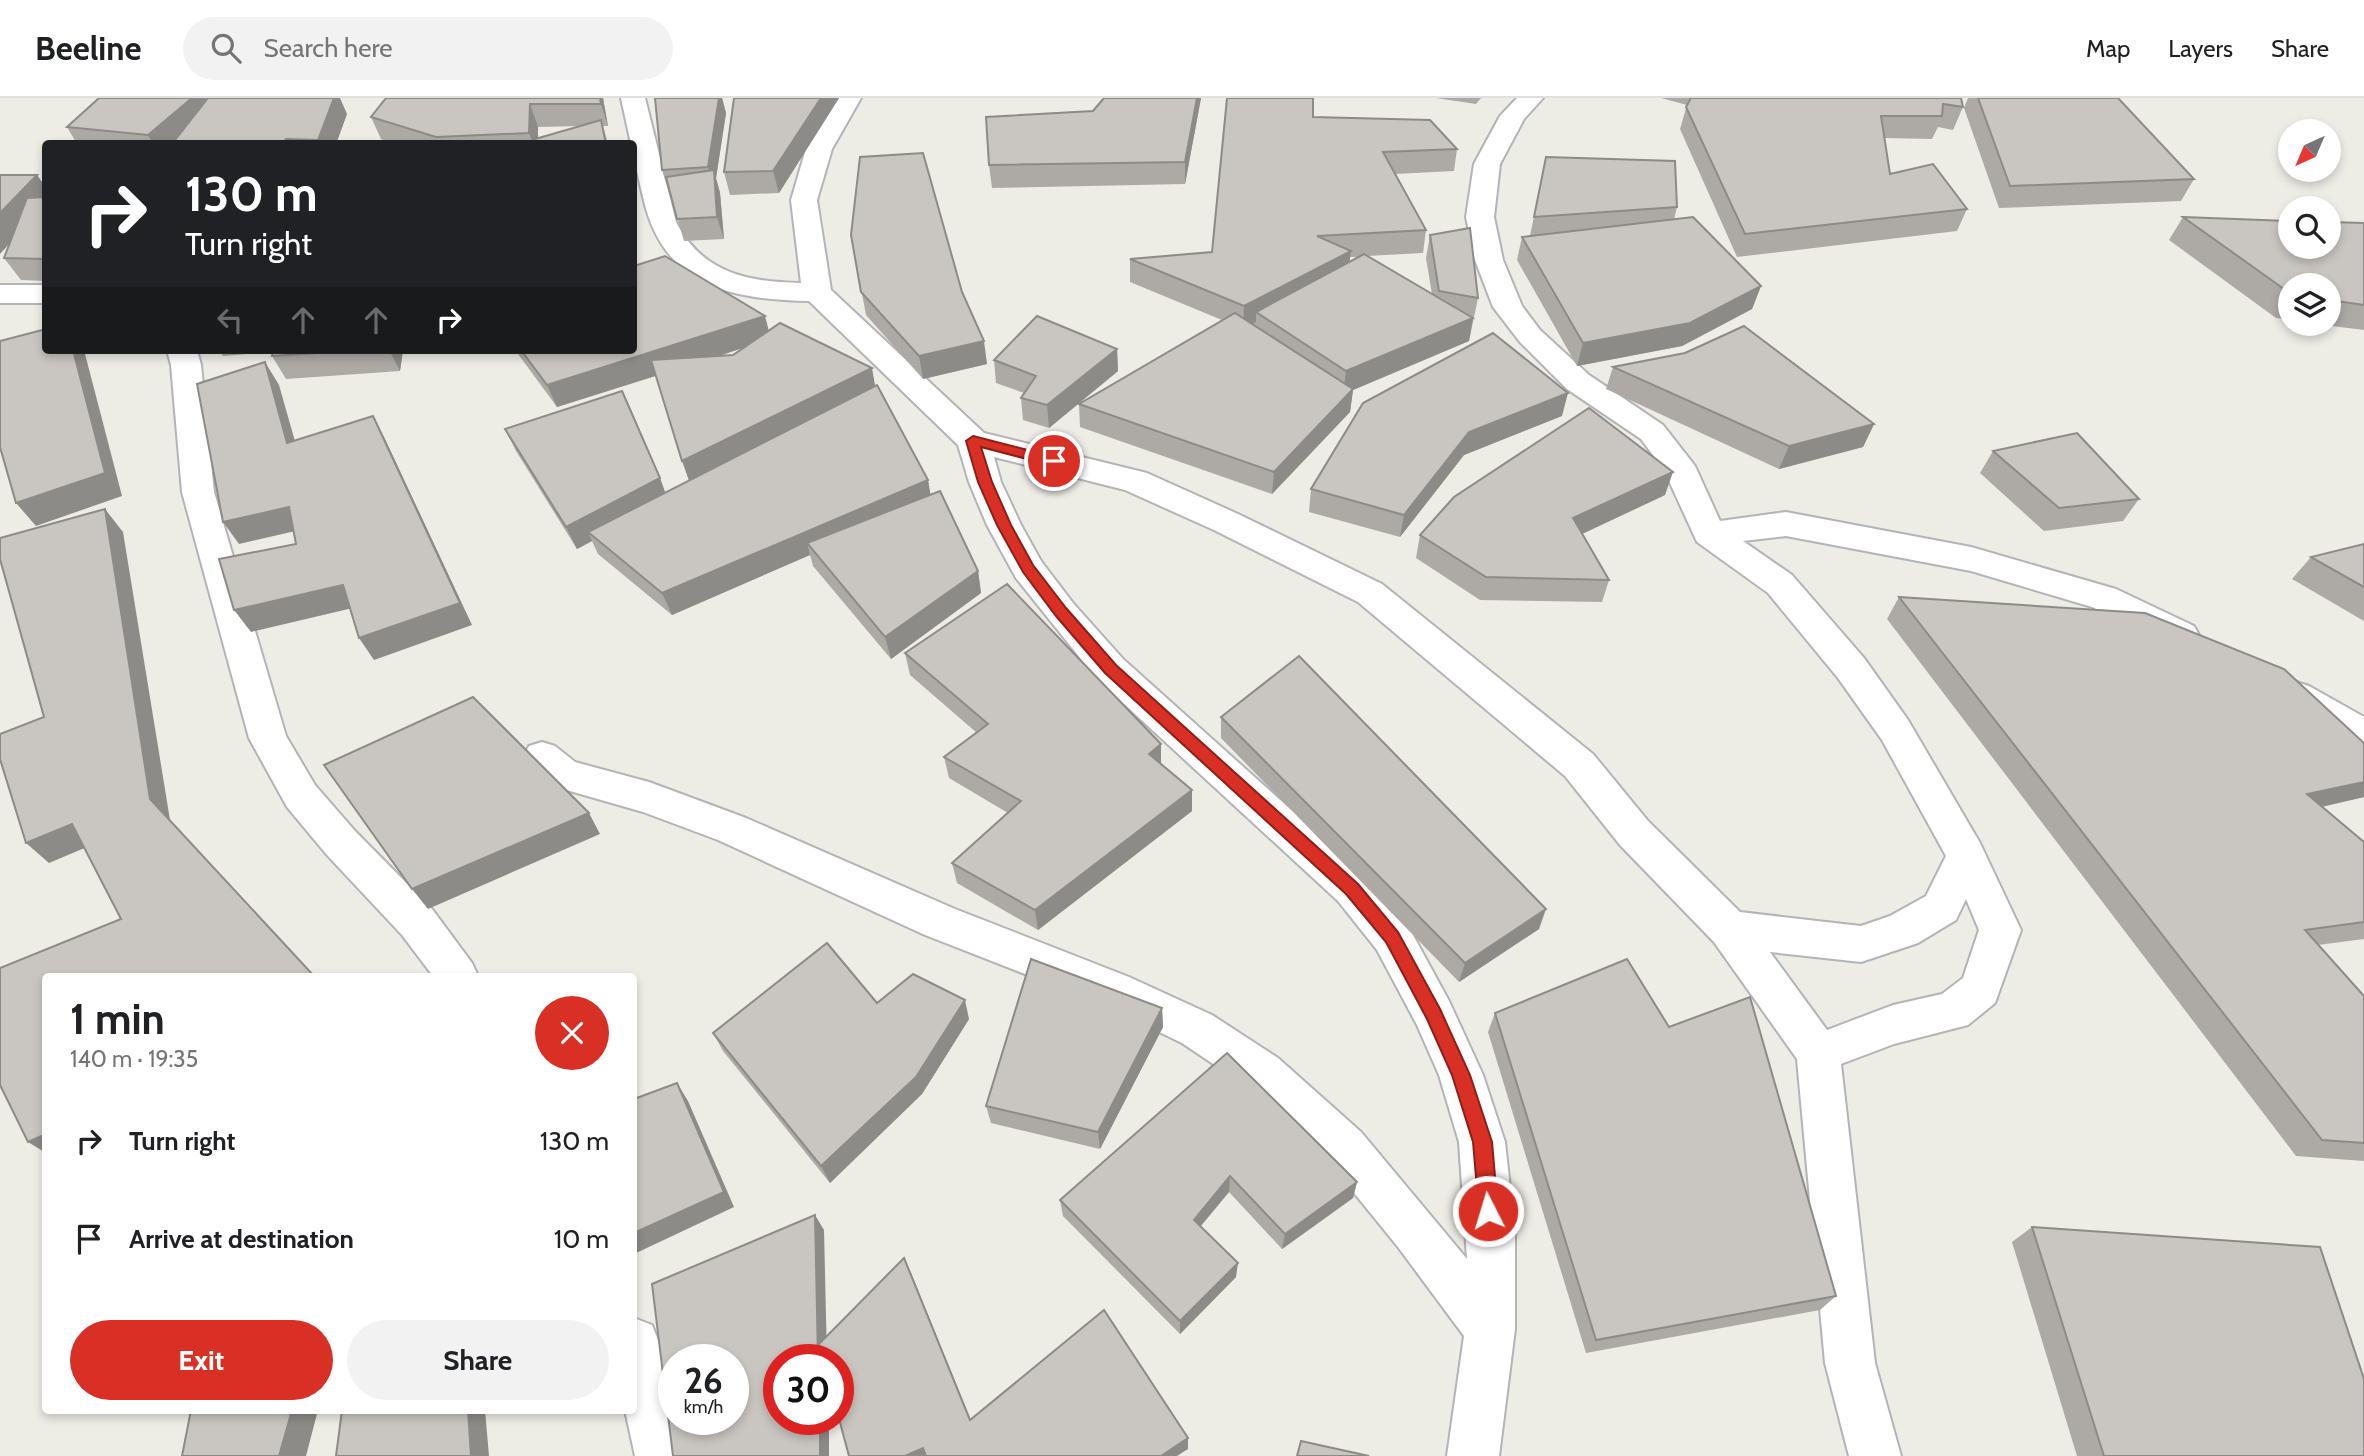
<!DOCTYPE html>
<meta charset="utf-8">
<style>
body{margin:0;font-family:Cabin,sans-serif;background:#f2f2f2;color:#202124;height:100vh;display:flex;flex-direction:column;font-size:26px;white-space:nowrap}
*{box-sizing:border-box;margin:0}
p{font-size:23px;color:#757577}
.icon{flex:none;width:38px;height:38px;fill:none;stroke:currentColor;stroke-width:2;stroke-linecap:round;stroke-linejoin:round}
.map{position:relative;flex:1;overflow:hidden}
.drawer{position:absolute;left:42px;top:875px;width:595px;height:441px;display:flex;flex-direction:column;background:#fff;border-radius:7px;box-shadow:0 4px 10px #0003}
.drawer>*{flex:none}
.top-card{position:absolute;left:42px;top:42px;width:595px;height:214px;border-radius:7px;box-shadow:0 4px 10px #0003;background:#202124;color:#fff;overflow:hidden}
.needle{width:46px;rotate:224deg}
.controls{position:absolute;left:2278px;top:21px;display:grid;gap:14px}
.controls a{display:grid;place-items:center;width:63px;height:63px;border-radius:50%;background:#fff;box-shadow:0 4px 10px #0003;font-size:35px}
.speed{position:absolute;left:658px;top:1246px;display:flex;gap:14px;font-size:35px;font-weight:700;text-align:center}
.speed>*{display:grid;place-content:center;width:91px;height:91px;border-radius:50%;background:#fff;box-shadow:0 4px 10px #0003;line-height:1}
.speed small{font-size:18px;font-weight:400}
.speed .limit{border:10px solid #d22;background:#fff;color:#111}
.pin{position:absolute;display:grid;place-items:center;width:60px;height:60px;color:#fff;margin:-30px;border:4px solid #fff;border-radius:50%;box-shadow:0 2px 7px #0007}
.me{position:absolute;width:77px;margin:-38px;rotate:355deg;stroke-linejoin:round;filter:drop-shadow(0 0 5px #0008)}
.turn{display:flex;align-items:center;gap:24px;height:147px;padding:0 28px;font-size:32px}
.turn .icon{width:91px;height:91px;stroke-width:2.5}
.turn b{display:block;font-size:49px;line-height:60px}
.lanes{display:flex;align-items:center;height:66px;padding:0 28px;background:#0003;justify-content:center;gap:35px;direction:ltr}
.lanes .off{opacity:.35}
.round{display:grid;place-items:center;flex:none;width:74px;height:74px;border-radius:37px;background:#f2f2f2}
.overview{display:flex;align-items:center;justify-content:space-between;height:119px;padding:0 28px}
h1{font-size:42px;font-weight:800;line-height:52px}
.action{display:flex;gap:14px;margin-top:auto;padding:14px 28px}
.action a{flex:1;height:80px;border-radius:42px;background:#d93025;color:#fff;font-size:28px;font-weight:800;line-height:80px;text-align:center}
.action a+a{background:#f2f2f2;color:#202124}
ul{padding:0;list-style:none}
li{display:flex;align-items:center;gap:21px;height:98px;padding:0 28px}
li div{flex:1}
li b{display:block;font-size:26px}
li em{font-style:normal}
header{display:flex;align-items:center;gap:42px;box-sizing:border-box;height:98px;padding:0 35px;background:#fff;border-bottom:2px solid #e0e0e0}
header strong{font-size:33px}
nav{display:flex;gap:38px;margin-inline-start:auto;font-size:24px}
.search{width:490px;height:63px;background:#f2f2f2;display:flex;align-items:center;gap:18px;box-sizing:border-box;padding:0 24px;border-radius:38px;color:#757577;font-size:26px}
.map>svg:first-child{display:block}
</style>
<header>
<strong>Beeline</strong>
<div class="search"><svg class="icon" aria-label="search" viewBox="0 0 24 24"><circle cx="10" cy="10" r="6"/><path d="M15 15l6 6"/></svg>Search here</div>
<nav><a>Map</a><a>Layers</a><a>Share</a></nav>
</header>
<div class="map">
<svg width="2364" height="1358" viewBox="0 0 2364 1358">
<rect width="100%" height="100%" fill="#edece5"/>
<g fill="none" stroke-linecap="round" stroke-linejoin="round">
<defs>
<g id="minor">
<path d="M621 0H645L676 124C702 175 748 184 801 185L791 102 806 51 837 0H861L832 51 817 102 831 192 984 335 1147 375 1238 416 1382 486 1593 656 1648 723 1740 814 1861 828 1890 818 1926 798 1946 758 1882 642 1838 580 1768 495 1697 444 1664 372 1641 341 1567 291 1520 244 1493 209 1475 162 1466 119 1474 66 1500 18 1517 0H1543L1524 21 1500 66 1494 119 1503 162 1522 208 1540 232 1589 277 1663 327 1695 368 1720 423 1786 414 1971 449 2116 491 2194 528 2199 537 2194 546 2181 550 2092 509 1971 473 1786 438 1743 443 1792 477 1864 560 1908 622 1980 745 2021 832 1995 905 1968 927 1894 946 1841 966 1875 1265 1901 1358H1849L1825 1265 1797 961 1714 844 1620 747 1565 678 1358 504 1214 432 1125 392 994 359 1001 384 1021 427 1041 463 1073 505 1123 561 1366 779 1407 826 1449 903 1483 977 1505 1044 1515 1136V1231L1499 1358H1447L1464 1238 1398 1149 1329 1064 1246 988 1182 945 1099 905 925 837 718 742 643 714 549 687 529 670 523 659 529 648 542 644 555 648 575 664 649 684 746 720 955 811 1129 879 1212 917 1278 960 1361 1034 1467 1161 1459 1044 1439 977 1417 927 1377 852 1338 803 1097 581 1016 480 987 427 969 384 958 347 809 203C728 201 663 188 643 99 639 81 634 64 634 46H631ZM1966 801 1979 832 1963 880 1942 896 1893 907 1827 932 1770 854 1861 864 1918 845 1956 822Z"/>
<rect x="0" y="187" width="46" height="18"/>
<polygon points="167,252 197,252 201,267 214,394 286,638 315,687 355,733 432,811 472,865 478,878 433,878 402,837 327,757 287,709 249,640 182,394 171,267"/>
<polygon points="2296,584 2309,588 2364,619 2364,652 2351,647 2283,608 2278,598 2283,588"/>
<path d="M634 1220 652 1227C664 1256 674 1290 674 1321H678L687 1358H635L625 1312H634Z"/>
</g>
</defs>
<use href="#minor" stroke="#b2b4b8" stroke-width="4"/>
<use href="#minor" fill="#fff" fill-rule="evenodd"/>
</g>
<g fill="#adaaa6" fill-rule="evenodd">
<path d="M386 0H603L608 28H603L608 46H394L381 41 371 19ZM580 28 538 41V29Z"/>
<polygon points="655,0 722,0 726,15 716,80 720,95 724,141 684,143 670,95 669,95 662,72"/>
<polygon points="734,0 839,0 779,95 730,97 724,74"/>
<polygon points="1104,0 1201,0 1185,86 992,90 989,67 1093,13"/>
<polygon points="1436,0 1481,0 1476,6"/>
<polygon points="1661,0 1961,0 1963,9 1953,32 1938,29 1932,41 1884,40 1890,76 1967,111 1957,133 1737,159 1680,31 1687,7"/>
<polygon points="1968,0 2118,0 2194,81 2181,103 1999,110 1964,10"/>
<polygon points="347,16 336,46 77,46 67,29"/>
<path d="M1313 19 1457 51 1454 73 1395 76 1426 132 1423 155 1367 158 1432 196 1426 160 1430 137 1478 200 1469 243 1353 292 1350 314 1272 396 1080 329 1079 306 1222 222 1130 184V161L1212 154ZM1350 159H1359L1349 164Z"/>
<polygon points="1546,59 1677,109 1674,122 1761,188 1752,211 1682,248 1577,268 1517,162 1522,139 1530,138"/>
<polygon points="37,77 46,90 46,183 21,182 4,160"/>
<polygon points="2183,119 2364,125 2364,232 2316,226 2329,226 2329,187 2291,187 2291,222 2276,220 2169,142"/>
<polygon points="851,137 962,194 987,266 923,281 866,217"/>
<path d="M769 232 875 288 928 382 930 397 978 473 981 495 891 561 813 468 810 457 672 517 598 456 592 443 577 451 516 353 505 331 660 380 665 395 689 383 656 278 557 309 515 252H634ZM743 250 733 257 720 258 731 254Z"/>
<polygon points="1117,251 1118,273 1049,330 1023,322 1021,300 1024,295 996,285 994,262"/>
<polygon points="219,252 403,252 400,273 286,281 272,258 273,254 223,258"/>
<polygon points="1613,269 1874,326 1863,349 1779,371 1606,291"/>
<polygon points="1562,318 1464,357 1400,439 1309,414 1311,391"/>
<polygon points="1993,353 2139,401 2123,423 2044,433 1980,375"/>
<polygon points="1665,397 1582,436 1609,482 1602,504 1480,502 1416,460 1420,437"/>
<polygon points="2364,446 2364,523 2292,481 2311,459"/>
<polygon points="1899,499 2364,645 2364,699 2322,709 2364,744 2364,841 2318,847 2364,898 2364,1063 2296,1058 1887,521"/>
<polygon points="905,555 1161,666 1192,692 1192,713 1038,832 957,785 952,765 1008,715 949,680 944,659 977,635 910,577"/>
<polygon points="1221,619 1539,831 1459,884 1221,640"/>
<polygon points="877,905 969,921 922,996 830,1085 723,953 713,935"/>
<polygon points="1162,910 1163,929 1100,1051 991,1025 986,1008"/>
<polygon points="1495,915 1836,1198 1820,1212 1586,1255 1488,934"/>
<polygon points="1227,955 1357,1084 1353,1100 1282,1151 1229,1094 1201,1128 1236,1179 1180,1236 1063,1118 1060,1102"/>
<polygon points="2032,1129 2364,1358 2077,1358 2012,1144"/>
</g>
<g fill="#8d8b87">
<polygon points="192,0 213,0 178,46 153,46 148,37"/>
<polygon points="334,0 340,0 347,16 336,46 319,46 318,42"/>
<polygon points="600,0 603,0 608,28 601,6"/>
<polygon points="719,0 722,0 726,15 716,80 720,95 724,141 717,119 715,91 708,69"/>
<polygon points="821,0 839,0 779,95 773,73"/>
<polygon points="1197,0 1201,0 1185,86 1185,64"/>
<polygon points="530,6 538,29 538,46 533,46 529,35"/>
<polygon points="37,77 46,90 46,106 0,156 0,115"/>
<polygon points="1351,153 1348,176 1256,214 1256,224 1243,231 1244,208"/>
<polygon points="1761,188 1752,211 1682,248 1577,268 1583,245"/>
<polygon points="765,218 771,241 557,309 547,287"/>
<polygon points="1473,220 1469,243 1353,292 1350,314 1272,396 1274,374 1343,296 1346,273"/>
<polygon points="984,243 987,266 923,281 919,258"/>
<polygon points="1117,251 1118,273 1049,330 1047,307"/>
<polygon points="73,252 84,252 122,398 36,428 16,405"/>
<polygon points="389,252 403,252 400,273"/>
<polygon points="265,264 279,287 302,368 287,345"/>
<polygon points="872,270 876,293 690,385 682,363"/>
<polygon points="1568,295 1562,318 1464,357 1400,439 1404,417 1469,334"/>
<polygon points="373,318 385,341 472,527 374,562 359,540"/>
<polygon points="1874,326 1863,349 1779,371 1789,348"/>
<polygon points="1673,374 1665,397 1567,443 1573,420"/>
<polygon points="660,380 668,402 588,434 592,443 577,451 566,429"/>
<polygon points="928,382 932,405 807,445 810,457 672,517 662,495"/>
<polygon points="289,409 304,431 239,446 223,424"/>
<polygon points="105,411 123,434 170,722 315,878 150,701"/>
<polygon points="978,473 981,495 891,561 885,539"/>
<polygon points="343,487 357,509 251,534 234,512"/>
<polygon points="1161,646 1161,668 1149,656"/>
<polygon points="2364,684 2364,699 2285,717 2307,696"/>
<polygon points="1192,692 1192,713 1038,832 1035,812"/>
<polygon points="589,715 600,736 428,811 412,791"/>
<polygon points="72,726 94,746 49,765 26,745"/>
<polygon points="1546,811 1539,831 1459,884 1465,865"/>
<polygon points="965,902 969,921 922,996 830,1085 821,1068"/>
<polygon points="1162,910 1163,929 1100,1051 1098,1034"/>
<polygon points="677,985 688,1003 734,1109 634,1156 634,1135"/>
<polygon points="46,1036 46,1055 28,1044"/>
<polygon points="1230,1078 1229,1094 1193,1137 1194,1122"/>
<polygon points="1357,1084 1353,1100 1282,1151 1285,1136"/>
<polygon points="815,1117 824,1132 827,1262 818,1262"/>
<polygon points="904,1160 911,1175 975,1333 970,1322"/>
<polygon points="1238,1165 1236,1179 1180,1236 1180,1223"/>
<polygon points="292,1312 318,1312 306,1358 279,1358"/>
<polygon points="468,1312 485,1312 489,1358 471,1358"/>
<rect x="820" y="1321" width="9" height="37"/>
<polygon points="1188,1340 1188,1351 1177,1358 1161,1358"/>
<polygon points="923,1350 929,1358 905,1358"/>
</g>
<g fill="#c9c6c1" stroke="#8d8b87" stroke-width="2" fill-rule="evenodd">
<polygon points="99,0 192,0 148,37 67,29"/>
<polygon points="208,0 334,0 318,42 286,41 282,46 172,46"/>
<polygon points="386,0 600,0 601,6 530,6 529,35 436,39 371,19"/>
<polygon points="655,0 719,0 708,69 662,72"/>
<polygon points="734,0 821,0 773,73 724,74"/>
<polygon points="1104,0 1197,0 1185,64 989,67 986,19 1093,13"/>
<polygon points="1227,0 1313,0 1313,19 1430,22 1457,51 1383,54 1426,132 1317,138 1351,153 1244,208 1130,161 1212,154"/>
<polygon points="1691,0 1961,0 1963,9 1943,6 1942,18 1881,18 1890,76 1933,66 1967,111 1745,136 1686,9"/>
<polygon points="1978,0 2118,0 2194,81 2010,88"/>
<polygon points="601,22 606,46 535,46 535,41"/>
<polygon points="923,55 962,194 984,243 919,258 861,194 851,137 860,59"/>
<polygon points="1546,59 1675,63 1677,109 1534,119"/>
<polygon points="714,72 717,119 677,121 666,79"/>
<polygon points="0,77 37,77 0,115"/>
<polygon points="46,99 46,161 4,160 27,100"/>
<polygon points="1693,119 1761,188 1690,225 1583,245 1522,139"/>
<polygon points="2183,119 2291,123 2291,149 2329,149 2329,124 2364,125 2364,207 2329,202 2329,187 2291,187 2291,196"/>
<polygon points="1470,130 1478,200 1439,193 1430,137"/>
<polygon points="1364,156 1473,220 1346,273 1256,214"/>
<polygon points="665,158 765,218 547,287 521,252 634,252 634,168"/>
<polygon points="1235,215 1353,291 1274,374 1079,306"/>
<polygon points="1037,218 1117,251 1047,307 1021,300 1036,278 994,262"/>
<polygon points="780,225 872,270 682,363 651,262 733,257"/>
<polygon points="1744,228 1874,326 1789,348 1613,269 1685,255"/>
<polygon points="46,231 46,252 73,252 105,375 16,405 0,349 0,243"/>
<polygon points="1493,235 1568,295 1469,334 1404,417 1311,391 1363,305"/>
<polygon points="274,252 365,252 272,258"/>
<polygon points="265,264 287,345 373,318 460,505 359,540 343,487 234,512 219,461 296,446 289,409 223,424 197,286"/>
<polygon points="877,287 928,382 662,495 588,434"/>
<polygon points="622,293 660,380 566,429 505,331"/>
<polygon points="1589,310 1673,374 1573,420 1609,482 1486,479 1420,437 1454,399"/>
<polygon points="2077,335 2139,401 2059,410 1993,353"/>
<polygon points="940,393 978,473 885,539 807,445"/>
<polygon points="105,411 150,701 314,878 46,878 46,1036 28,1044 0,987 0,870 121,821 72,726 26,745 0,661 0,636 44,619 0,461 0,440"/>
<polygon points="2364,446 2364,489 2311,459"/>
<polygon points="1007,486 1161,646 1149,656 1192,692 1035,812 952,765 1021,703 944,659 988,626 905,555"/>
<polygon points="1899,499 2145,515 2284,571 2364,645 2364,684 2307,696 2364,744 2364,824 2305,832 2364,898 2364,1045 2322,1042"/>
<polygon points="1299,558 1546,811 1465,865 1221,619"/>
<polygon points="473,599 589,715 412,791 324,667"/>
<polygon points="827,845 877,905 913,876 965,902 916,979 821,1068 713,935"/>
<polygon points="1031,861 1162,910 1098,1034 986,1008"/>
<polygon points="1627,861 1669,929 1750,899 1836,1198 1596,1242 1495,915"/>
<polygon points="1227,955 1357,1084 1285,1136 1230,1078 1194,1122 1238,1165 1180,1223 1060,1102"/>
<polygon points="677,985 724,1094 634,1135 634,1001"/>
<path d="M815 1117 818 1262H779V1321H820V1358H673L652 1186ZM674 1262H733V1321H674Z"/>
<polygon points="2032,1129 2320,1149 2364,1281 2364,1358 2104,1358"/>
<polygon points="904,1160 970,1322 1104,1212 1188,1340 1161,1358 926,1358 923,1350 905,1358 849,1358 838,1317 838,1262 824,1262 819,1246"/>
<polygon points="191,1312 292,1312 279,1358 182,1358"/>
<polygon points="342,1312 468,1312 471,1358 336,1358"/>
<polygon points="1301,1343 1369,1358 1297,1358"/>
</g>
<polygon fill="#d93025" stroke="#8d1f18" stroke-width="2" points="973,338 1059,360 1059,366 1054,368 981,349 992,384 1011,427 1033,467 1066,510 1116,567 1358,786 1398,834 1440,911 1470,977 1492,1044 1498,1113 1495,1119 1488,1122 1481,1119 1479,1113 1473,1044 1452,977 1427,921 1386,844 1346,796 1105,575 1056,518 1023,474 997,427 978,384 966,343"/>
</svg>
<div class="controls">
<a><svg class="needle" viewBox="-14 -14 28 28"><path d="M0-13l5 13h-10z" fill="#e53935"/><path d="M0 13l5-13h-10z" fill="#757577"/></svg></a>
<a><svg class="icon" aria-label="search" viewBox="0 0 24 24"><circle cx="10" cy="10" r="6"/><path d="M15 15l6 6"/></svg></a>
<a><svg class="icon" aria-label="layers" viewBox="0 0 24 24"><path d="M12 4l9 5-9 5-9-5zM3 14l9 5 9-5"/></svg></a>
</div>
<div class="speed"><div>26<small>km/h</small></div><div class="limit">30</div></div>
<div class="pin" style="left:1054px;top:363px;background:#d93025"><svg class="icon" aria-label="arrive" viewBox="0 0 24 24"><path d="M6 21V4h12l-3 4 3 4H6"/></svg></div>
<svg class="me" style="left:1488px;top:1113px" viewBox="-20 -20 40 40"><circle r="17" fill="#d93025" stroke="#fff" stroke-width="3"/><path d="M0-11L8 9 0 5-8 9z" fill="#fff"/></svg>
<div class="top-card">
<div class="turn"><svg class="icon" aria-label="right" viewBox="0 0 24 24"><path d="M7 20v-9h11M14 6l5 5-5 5"/></svg><div><b>130 m</b>Turn right</div></div>
<div class="lanes"><svg class="icon off" aria-label="left" viewBox="0 0 24 24"><path d="M17 20v-9H6M10 6l-5 5 5 5"/></svg><svg class="icon off" aria-label="ahead" viewBox="0 0 24 24"><path d="M12 20V5M6 11l6-6 6 6"/></svg><svg class="icon off" aria-label="ahead" viewBox="0 0 24 24"><path d="M12 20V5M6 11l6-6 6 6"/></svg><svg class="icon" aria-label="right" viewBox="0 0 24 24"><path d="M7 20v-9h11M14 6l5 5-5 5"/></svg></div>
</div>
<section class="drawer">
<div class="overview"><div><h1>1 min</h1><p>140 m · 19:35</p></div><a class="round" style="background:#d93025;color:#fff"><svg class="icon" aria-label="close" viewBox="0 0 24 24"><path d="M6 6l12 12M18 6L6 18"/></svg></a></div>
<ul>
<li><svg class="icon" aria-label="right" viewBox="0 0 24 24"><path d="M7 20v-9h11M14 6l5 5-5 5"/></svg><div><b>Turn right</b></div><em>130 m</em></li>
<li><svg class="icon" aria-label="arrive" viewBox="0 0 24 24"><path d="M6 21V4h12l-3 4 3 4H6"/></svg><div><b>Arrive at destination</b></div><em>10 m</em></li>
</ul>
<div class="action"><a>Exit</a><a>Share</a></div>
</section>
</div>
